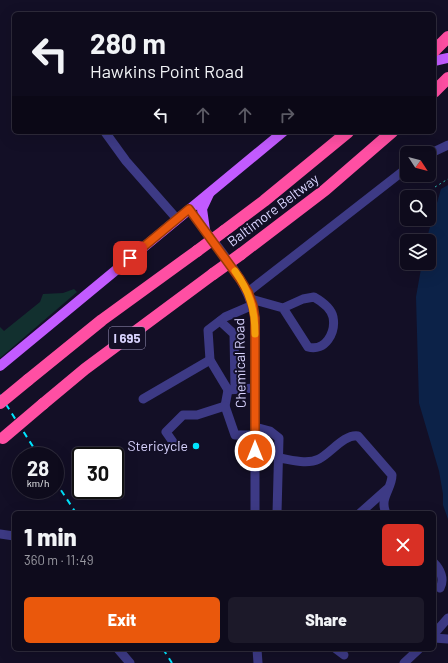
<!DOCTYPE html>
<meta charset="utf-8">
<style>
body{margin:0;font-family:Barlow,sans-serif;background:#1c1929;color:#f1f3f6;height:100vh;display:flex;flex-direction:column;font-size:15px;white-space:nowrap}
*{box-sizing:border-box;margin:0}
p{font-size:13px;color:#9b9ba3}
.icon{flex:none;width:22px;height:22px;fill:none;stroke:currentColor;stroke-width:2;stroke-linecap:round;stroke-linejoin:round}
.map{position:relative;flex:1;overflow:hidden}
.side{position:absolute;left:12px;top:511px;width:424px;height:140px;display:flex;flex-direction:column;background:#0e0b1c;border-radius:6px;box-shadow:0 4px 16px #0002,0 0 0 1px #2e2b3b}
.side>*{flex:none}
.hud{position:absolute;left:12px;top:12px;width:424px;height:122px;border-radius:6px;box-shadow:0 4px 16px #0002,0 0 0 1px #2e2b3b;background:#0e0b1c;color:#f1f3f6;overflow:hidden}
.needle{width:26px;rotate:126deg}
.buttons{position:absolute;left:400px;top:146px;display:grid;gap:8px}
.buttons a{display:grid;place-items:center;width:36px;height:36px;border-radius:6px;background:#0e0b1c;box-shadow:0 4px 16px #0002,0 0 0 1px #2e2b3b;font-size:20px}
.speed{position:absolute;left:12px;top:447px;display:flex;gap:8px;font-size:20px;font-weight:700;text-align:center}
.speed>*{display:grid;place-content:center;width:52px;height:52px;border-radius:50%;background:#0e0b1c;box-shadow:0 4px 16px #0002,0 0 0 1px #2e2b3b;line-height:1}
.speed small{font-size:10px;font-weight:400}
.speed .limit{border:2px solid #111;border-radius:6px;background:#fff;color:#111}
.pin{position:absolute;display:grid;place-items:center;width:34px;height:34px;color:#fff;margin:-17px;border-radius:8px;box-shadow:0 2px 6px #0006}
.me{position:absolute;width:44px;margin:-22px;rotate:0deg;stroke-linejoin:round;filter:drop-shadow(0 0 3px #0008)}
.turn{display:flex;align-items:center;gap:14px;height:84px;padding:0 12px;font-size:18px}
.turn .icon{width:52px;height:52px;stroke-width:2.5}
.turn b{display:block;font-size:28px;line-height:34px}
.lanes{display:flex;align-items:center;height:38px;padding:0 12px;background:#0003;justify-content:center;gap:20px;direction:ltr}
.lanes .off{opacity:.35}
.round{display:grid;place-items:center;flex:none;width:42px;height:42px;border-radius:6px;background:#1c1929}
.overview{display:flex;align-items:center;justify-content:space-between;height:68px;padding:0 12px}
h1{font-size:24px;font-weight:800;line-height:30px}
.cta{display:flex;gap:8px;margin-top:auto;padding:8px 12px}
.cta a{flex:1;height:46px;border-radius:6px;background:#ea580c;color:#fff;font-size:16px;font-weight:800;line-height:46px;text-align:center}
.cta a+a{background:#1c1929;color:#f1f3f6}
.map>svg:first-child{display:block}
</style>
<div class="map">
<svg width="448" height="663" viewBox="0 0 448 663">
<rect width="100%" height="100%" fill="#130f26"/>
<polygon fill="#12302f" points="74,289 77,292 0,358 0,327 4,331 40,302 43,294 63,293"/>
<polygon fill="#0c2248" points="448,185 448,519 443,505 443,494 439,471 419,403 416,297 422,263 429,263 429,241 426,241 441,189"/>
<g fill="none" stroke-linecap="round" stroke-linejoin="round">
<polyline stroke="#2fb8b0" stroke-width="1" stroke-dasharray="2 3" stroke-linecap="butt" points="435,187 448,179"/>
<g stroke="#3d3a85" stroke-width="9">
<polyline points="105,132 126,161 177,219"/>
<polyline points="429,154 448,145"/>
<path d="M189 209C213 242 248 278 255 318V513"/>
<polyline points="248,292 407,168"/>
<path d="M251 299 283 308 308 347C325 352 336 333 333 317 331 308 321 301 314 297L303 299 283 308"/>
<polyline points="220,321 234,334 235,389"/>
<polyline points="228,390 210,360 208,330 225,317 253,305"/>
<polyline points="143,399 210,360"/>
<polyline points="225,406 228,390 255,388"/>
<polyline points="255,427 270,431 279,438 277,513"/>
<polyline points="173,442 166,432 183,415 197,415 225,406 235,435 255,435"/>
<path d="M279 458C292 460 307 465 319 459 331 453 344 434 358 436L392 475C392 489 379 498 386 513"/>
<polyline points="360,513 387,489"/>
<polyline points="0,534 14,536"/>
<path d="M434 563C440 569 445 579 440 588"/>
<polyline points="434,634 448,618"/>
<polyline points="434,638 448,639"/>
<polyline points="118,649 130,663"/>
<polyline points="257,649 258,663"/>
<polyline points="336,649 344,655"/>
<polyline points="404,663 419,649"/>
</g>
<g stroke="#c25bff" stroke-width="10">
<polyline points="434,61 448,58"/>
<polyline points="205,230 202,209 209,194"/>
<polyline points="0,366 283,132"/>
</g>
<g stroke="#ff4fa3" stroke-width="12">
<polyline points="434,92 448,78"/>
<polyline points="224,231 264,201 348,132"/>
<polyline points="241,254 325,190 392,132"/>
<polyline points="28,380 102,320 197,251"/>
<polyline points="43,404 85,369 213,274"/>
</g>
<g stroke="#00e5ff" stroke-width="2" stroke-dasharray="6 5" stroke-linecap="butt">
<polyline points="0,395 39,456"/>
<polyline points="55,481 76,513"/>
<polyline points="163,649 172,663"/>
</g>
<g stroke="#ff4fa3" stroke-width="12">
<polyline points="434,51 448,37"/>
<polyline points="197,251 224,231"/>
<polyline points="213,274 241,254"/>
<polyline points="0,403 28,380"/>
<polyline points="3,438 43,404"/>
</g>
</g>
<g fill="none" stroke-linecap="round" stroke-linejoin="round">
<defs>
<polyline id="route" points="130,258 189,209 240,279 248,292 253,306 255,318 255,451"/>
</defs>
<use href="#route" stroke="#983908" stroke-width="10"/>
<use href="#route" stroke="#ea580c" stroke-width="7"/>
<path stroke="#f59e0b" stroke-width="7" d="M235 271C249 291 255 309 255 334"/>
</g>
<circle fill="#00e5ff" stroke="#130f26" stroke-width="1.5" cx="196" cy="446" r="4"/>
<g text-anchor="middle" stroke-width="4" stroke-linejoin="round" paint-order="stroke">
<rect fill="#130f26" stroke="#9e99be" stroke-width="1" x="109" y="327" width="36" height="22" rx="3"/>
<g font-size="13" font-weight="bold" fill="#d9d4ff">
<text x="127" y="343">I 695</text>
</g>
<g font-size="14" fill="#d9d4ff" stroke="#130f26">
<text transform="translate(273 210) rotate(-37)" y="5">Baltimore Beltway</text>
<text transform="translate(240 363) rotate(-91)" y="5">Chemical Road</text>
</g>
<g font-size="14" fill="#d9d4ff" stroke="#130f26" text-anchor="end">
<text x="188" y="451">Stericycle</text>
</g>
</g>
</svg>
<div class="buttons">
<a><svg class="needle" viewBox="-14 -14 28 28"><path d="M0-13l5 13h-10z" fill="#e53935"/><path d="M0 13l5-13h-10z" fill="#9b9ba3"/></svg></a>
<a><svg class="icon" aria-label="search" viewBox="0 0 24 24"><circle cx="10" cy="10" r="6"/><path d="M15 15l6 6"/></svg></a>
<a><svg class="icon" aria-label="layers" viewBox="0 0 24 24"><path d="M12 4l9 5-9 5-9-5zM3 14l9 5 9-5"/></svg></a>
</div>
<div class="speed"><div>28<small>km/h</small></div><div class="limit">30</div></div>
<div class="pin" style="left:130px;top:258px;background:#d93025"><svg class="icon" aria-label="arrive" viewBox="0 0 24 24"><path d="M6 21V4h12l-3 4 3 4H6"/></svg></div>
<svg class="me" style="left:255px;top:451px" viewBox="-20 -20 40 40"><circle r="17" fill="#ea580c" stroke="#fff" stroke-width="3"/><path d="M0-11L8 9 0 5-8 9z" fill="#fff"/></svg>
<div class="hud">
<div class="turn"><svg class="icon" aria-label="left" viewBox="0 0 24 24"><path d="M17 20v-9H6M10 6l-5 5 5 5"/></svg><div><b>280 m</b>Hawkins Point Road</div></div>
<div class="lanes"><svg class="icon" aria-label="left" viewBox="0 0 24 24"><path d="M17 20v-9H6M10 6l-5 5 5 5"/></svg><svg class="icon off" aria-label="ahead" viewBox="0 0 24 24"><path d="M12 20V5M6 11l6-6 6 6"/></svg><svg class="icon off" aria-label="ahead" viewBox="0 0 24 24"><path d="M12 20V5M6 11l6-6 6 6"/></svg><svg class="icon off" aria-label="right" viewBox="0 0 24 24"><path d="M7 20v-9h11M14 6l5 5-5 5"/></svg></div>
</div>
<section class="side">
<div class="overview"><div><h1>1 min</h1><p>360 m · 11:49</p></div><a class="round" style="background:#d93025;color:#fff"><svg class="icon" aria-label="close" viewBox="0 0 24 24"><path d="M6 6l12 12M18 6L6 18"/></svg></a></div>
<div class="cta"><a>Exit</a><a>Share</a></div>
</section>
</div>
